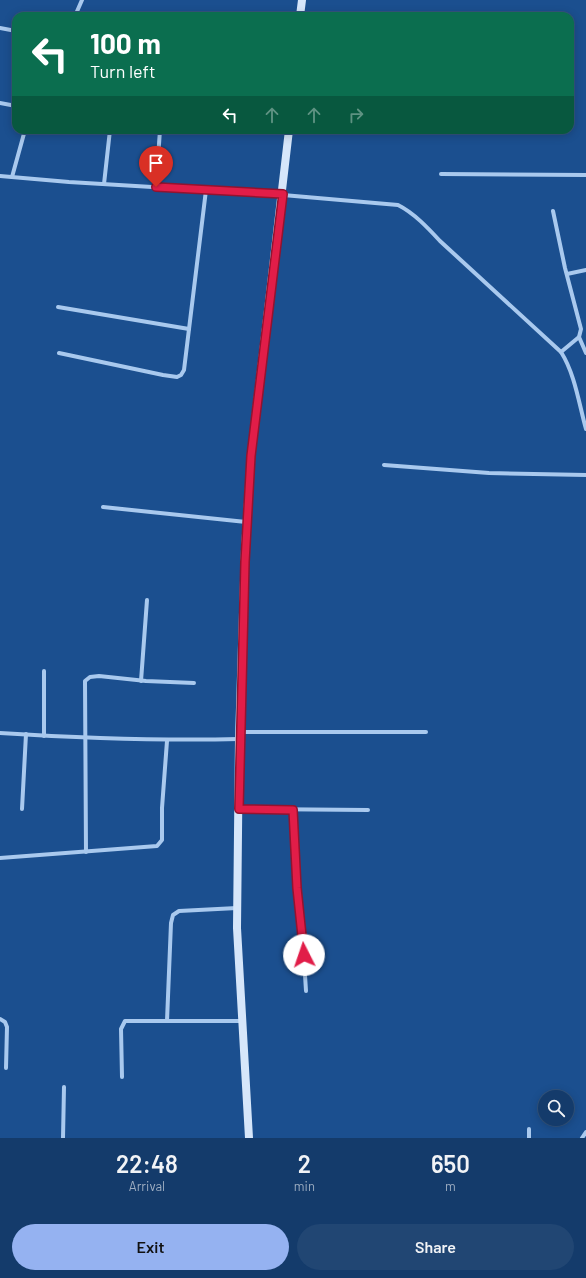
<!DOCTYPE html>
<style>
body{margin:0;font-family:Barlow,sans-serif;background:#214673;color:#f1f3f6;height:100vh;display:flex;flex-direction:column;font-size:15px;white-space:nowrap}
*{box-sizing:border-box;margin:0}
p{font-size:13px;color:#9dadc1}
.icon{flex:none;width:22px;height:22px;fill:none;stroke:currentColor;stroke-width:2;stroke-linecap:round;stroke-linejoin:round}
.map{position:relative;height:1138px;overflow:hidden}
.details{display:flex;flex-direction:column;background:#143b6b;flex:1}
.details>*{flex:none}
.guide{position:absolute;left:12px;top:12px;width:562px;height:122px;border-radius:12px;box-shadow:0 2px 10px #0003,0 0 0 1px #33557e;background:#0b6e4f;color:#fff;overflow:hidden}
.fabs{position:absolute;left:538px;top:1090px;display:grid;gap:8px}
.fabs a{display:grid;place-items:center;width:36px;height:36px;border-radius:50%;background:#143b6b;box-shadow:0 2px 10px #0003,0 0 0 1px #33557e;font-size:20px}
.pin{position:absolute;display:grid;place-items:center;width:34px;height:34px;color:#fff;margin:-41px -17px;border-radius:50% 50% 50% 0;rotate:-45deg;box-shadow:0 0 4px #0007}
.pin .icon{rotate:45deg}
.me{position:absolute;width:44px;margin:-22px;rotate:356deg;stroke-linejoin:round;filter:drop-shadow(0 0 3px #0008)}
.turn{display:flex;align-items:center;gap:14px;height:84px;padding:0 12px;font-size:18px}
.turn .icon{width:52px;height:52px;stroke-width:2.5}
.turn b{display:block;font-size:28px;line-height:34px}
.lanes{display:flex;align-items:center;height:38px;padding:0 12px;background:#0003;justify-content:center;gap:20px;direction:ltr}
.lanes .off{opacity:.35}
.eta{display:flex;justify-content:space-evenly;align-items:center;height:68px;text-align:center}
.eta b{font-size:24px;font-weight:600;line-height:28px}
.primary-button{display:flex;gap:8px;margin-top:auto;padding:8px 12px}
.primary-button a{flex:1;height:46px;border-radius:24px;background:#95b2f1;color:#111;font-size:16px;font-weight:600;line-height:46px;text-align:center}
.primary-button a+a{background:#214673;color:#f1f3f6}
.map>svg:first-child{display:block}
</style>
<div class="map">
<svg width="586" height="1138" viewBox="0 0 586 1138">
<rect width="100%" height="100%" fill="#1b4f8f"/>
<g fill="none" stroke-linecap="round" stroke-linejoin="round">
<g stroke="#a9c9ee" stroke-width="4">
<polyline points="75,16 82,0"/>
<polyline points="0,28 16,31"/>
<polyline points="0,103 16,106"/>
<polyline points="441,174 586,175"/>
<path d="M0 176 69 182 283 195 398 205C414 213 428 228 440 241L561 352C575 374 579 404 586 429"/>
<polyline points="12,177 25,130"/>
<polyline points="104,184 110,130"/>
<polyline points="156,187 160,130"/>
<polyline points="553,211 565,268 581,329 579,337 561,352"/>
<polyline points="567,274 586,270"/>
<polyline points="58,307 189,329"/>
<polyline points="579,337 586,353"/>
<polyline points="59,353 163,375 177,377 181,375 184,370 206,190"/>
<polyline points="384,465 489,473 586,475"/>
<polyline points="103,507 246,522"/>
<polyline points="141,681 147,600"/>
<polyline points="240,732 426,732"/>
<path d="M0 733C80 738 159 741 239 739"/>
<polyline points="44,736 44,671"/>
<polyline points="22,809 26,734"/>
<polyline points="239,809 368,810"/>
<polyline points="293,809 297,888 303,943 306,991"/>
<polyline points="86,852 85,681 90,677 99,676 146,681 194,683"/>
<polyline points="0,858 157,846 162,840 162,808 167,741"/>
<polyline points="0,1019 5,1022 7,1027 6,1068"/>
<polyline points="167,1021 171,923 173,915 179,911 237,908"/>
<polyline points="122,1077 121,1029 125,1021 242,1021"/>
<polyline points="529,1129 529,1138"/>
<polyline points="63,1138 64,1087"/>
<polyline points="582,1138 586,1132"/>
</g>
<g stroke="#d6e6fa" stroke-width="8">
<polyline points="300,16 302,0"/>
<polyline points="249,1138 237,928 239,739 245,549 251,456 289,130"/>
</g>
</g>
<g fill="none" stroke-linecap="round" stroke-linejoin="round">
<defs>
<polyline id="route" points="156,187 283,194 251,456 245,562 239,809 293,810 297,888 304,955"/>
</defs>
<use href="#route" stroke="#92132f" stroke-width="10"/>
<use href="#route" stroke="#e11d48" stroke-width="7"/>
</g>
</svg>
<div class="fabs">
<a><svg class="icon" aria-label="search" viewBox="0 0 24 24"><circle cx="10" cy="10" r="6"/><path d="M15 15l6 6"/></svg></a>
</div>
<div class="pin" style="left:156px;top:187px;background:#d93025"><svg class="icon" aria-label="arrive" viewBox="0 0 24 24"><path d="M6 21V4h12l-3 4 3 4H6"/></svg></div>
<svg class="me" style="left:304px;top:955px" viewBox="-20 -20 40 40"><circle r="19" fill="#fff"/><path d="M0-13L10 11 0 6-10 11z" fill="#e11d48"/></svg>
<div class="guide">
<div class="turn"><svg class="icon" aria-label="left" viewBox="0 0 24 24"><path d="M17 20v-9H6M10 6l-5 5 5 5"/></svg><div><b>100 m</b>Turn left</div></div>
<div class="lanes"><svg class="icon" aria-label="left" viewBox="0 0 24 24"><path d="M17 20v-9H6M10 6l-5 5 5 5"/></svg><svg class="icon off" aria-label="ahead" viewBox="0 0 24 24"><path d="M12 20V5M6 11l6-6 6 6"/></svg><svg class="icon off" aria-label="ahead" viewBox="0 0 24 24"><path d="M12 20V5M6 11l6-6 6 6"/></svg><svg class="icon off" aria-label="right" viewBox="0 0 24 24"><path d="M7 20v-9h11M14 6l5 5-5 5"/></svg></div>
</div>
</div>
<section class="details">
<div class="eta">
<div><b>22:48</b><p>Arrival</p></div>
<div><b>2</b><p>min</p></div>
<div><b>650</b><p>m</p></div>
</div>
<div class="primary-button"><a>Exit</a><a>Share</a></div>
</section>
